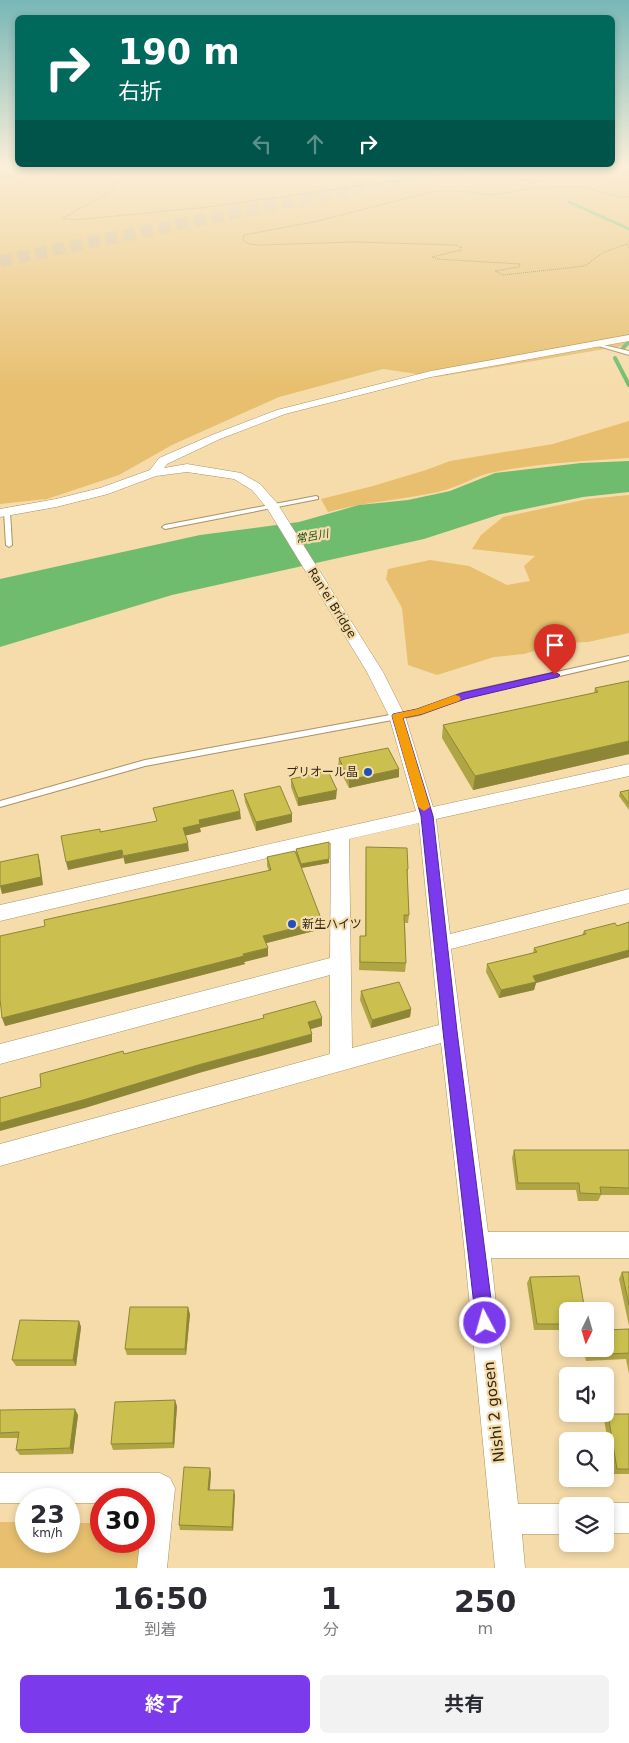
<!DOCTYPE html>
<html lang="ja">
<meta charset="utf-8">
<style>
body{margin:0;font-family:"DejaVu Sans","Noto Sans JP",sans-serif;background:#f2f2f3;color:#2b2b33;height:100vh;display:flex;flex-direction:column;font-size:19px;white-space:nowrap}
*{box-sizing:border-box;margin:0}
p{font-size:16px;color:#7c7c81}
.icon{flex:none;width:28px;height:28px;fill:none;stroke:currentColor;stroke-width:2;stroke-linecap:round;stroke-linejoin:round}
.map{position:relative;height:1568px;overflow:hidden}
.sheet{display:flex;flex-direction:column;background:#fff;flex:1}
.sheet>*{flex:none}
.hud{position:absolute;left:15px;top:15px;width:600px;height:152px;border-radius:8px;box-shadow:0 2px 8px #0003;background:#00695c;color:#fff;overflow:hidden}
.needle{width:32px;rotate:185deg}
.fabs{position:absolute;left:559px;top:1302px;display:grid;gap:10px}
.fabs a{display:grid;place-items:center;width:55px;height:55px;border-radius:8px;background:#fff;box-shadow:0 2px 8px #0003;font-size:25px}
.speed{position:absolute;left:15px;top:1488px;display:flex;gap:10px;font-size:25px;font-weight:700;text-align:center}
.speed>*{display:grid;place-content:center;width:65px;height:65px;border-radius:50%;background:#fff;box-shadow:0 2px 8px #0003;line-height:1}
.speed small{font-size:12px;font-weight:400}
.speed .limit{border:8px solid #d22;background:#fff;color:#111}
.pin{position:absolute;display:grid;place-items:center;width:42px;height:42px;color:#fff;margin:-51px -21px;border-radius:50% 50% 50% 0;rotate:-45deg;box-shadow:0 0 5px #0007}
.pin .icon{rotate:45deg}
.me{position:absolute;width:55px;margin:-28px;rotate:354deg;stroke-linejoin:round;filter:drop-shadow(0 0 4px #0008)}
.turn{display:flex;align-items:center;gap:18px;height:105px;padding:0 20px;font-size:22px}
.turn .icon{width:65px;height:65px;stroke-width:2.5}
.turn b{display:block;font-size:35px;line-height:42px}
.lanes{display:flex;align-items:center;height:48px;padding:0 20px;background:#0003;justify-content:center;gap:25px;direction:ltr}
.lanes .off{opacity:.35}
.eta{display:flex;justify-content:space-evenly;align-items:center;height:85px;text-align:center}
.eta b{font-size:30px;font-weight:700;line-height:35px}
.primary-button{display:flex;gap:10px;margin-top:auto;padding:10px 20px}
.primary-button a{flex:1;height:58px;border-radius:8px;background:#7c3aed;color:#fff;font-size:20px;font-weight:700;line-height:58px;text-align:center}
.primary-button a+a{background:#f2f2f3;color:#2b2b33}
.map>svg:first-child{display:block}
</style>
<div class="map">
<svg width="629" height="1568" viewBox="0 0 629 1568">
<rect width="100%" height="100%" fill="#f6dcaa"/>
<g fill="#e7bf6f">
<polygon points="0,168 629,168 629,345 437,377 383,369 279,397 172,445 119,475 47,499 0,504"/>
<path d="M629 421V458C585 461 539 463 495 472 476 475 458 488 438 492 401 500 364 502 328 512L321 499 373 486 426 470 450 461 553 444Z"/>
<polygon points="629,495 629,633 588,642 561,643 524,654 494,657 437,675 408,665 402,608 386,579 388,569 430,560 469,566 507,585 530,581 524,566 535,556 472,549 481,535 503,517 588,499"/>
<polygon points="0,1522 26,1522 26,1541 69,1541 69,1523 101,1523 101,1541 141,1541 139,1568 0,1568"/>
</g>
<polygon fill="#70bc6e" points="629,461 629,492 583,497 501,514 424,539 172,595 0,647 0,579 200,535 299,522 359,505 408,500 450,491 495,473 581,463"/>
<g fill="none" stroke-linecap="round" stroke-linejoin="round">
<polyline stroke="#70bc6e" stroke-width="3" points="569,202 629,229"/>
<g stroke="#70bc6e" stroke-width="4">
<polyline points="623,348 629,342"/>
<polyline points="615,358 629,385"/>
</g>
<polyline stroke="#cfb88c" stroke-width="12" stroke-dasharray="12 6" stroke-linecap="butt" points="0,261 455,168"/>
<defs>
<g id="lane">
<polygon points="595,343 629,351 629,355 595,345"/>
<polygon points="316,496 318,497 318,499 165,529 162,527 165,525"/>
<polygon points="7,510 10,512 12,545 9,547 6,545 4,512"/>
<polygon points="629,656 629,660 464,698 419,715 145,766 0,807 0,801 145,760 417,710 462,693"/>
</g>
<g id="street">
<path d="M629 335V341L431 377 285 414 220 439 167 464 164 468 187 464 241 473 260 484 277 503 383 672 405 716 433 807 629 764V776L436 819 450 934 629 889V903L451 949 488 1232H629V1258H491L518 1504H568L573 1506H568V1534H522L525 1568H495L464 1245 441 1043 0 1166V1144L330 1054V975L0 1064V1044L330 958 331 843 0 921V905L416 811 389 716 367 672 267 508 252 490 234 479 187 472 156 476 108 494 56 507 0 517V509L56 499 100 488 150 470 159 458 212 435 277 410 431 371ZM419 823 439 1025 352 1048 349 839Z"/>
<polygon points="0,1473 160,1473 170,1478 175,1488 167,1568 137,1568 140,1541 144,1541 144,1499 101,1499 101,1503 69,1503 69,1499 26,1499 26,1503 0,1503"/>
<polygon points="605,1503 629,1503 629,1533 605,1533 605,1506 597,1506"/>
</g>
</defs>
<use href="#lane" stroke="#ab9263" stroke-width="2"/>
<use href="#street" stroke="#ab9263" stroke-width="1"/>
<g stroke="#8b7958" stroke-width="1" stroke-dasharray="1 1" stroke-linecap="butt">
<polyline points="128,168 108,193 63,218 75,220 208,207 488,168"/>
<polyline points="624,168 629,171"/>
<polyline points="0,179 56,168"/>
<polyline points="523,189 527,185 538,181 521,180 543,176 558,168"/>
<polyline points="461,247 456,245 355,242 260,245 249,244 243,240 244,235 318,221 435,191 462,191 491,195 535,188 584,187 618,197 629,197"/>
<polyline points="461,247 461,250 432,257 437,259 520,264 519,267 495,271 503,275 585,266 604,252 627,244 629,248"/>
</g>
<use href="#lane" fill="#fff" fill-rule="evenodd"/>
<use href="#street" fill="#fff" fill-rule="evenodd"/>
</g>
<g fill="#afa544">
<polygon points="629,681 629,754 473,790 442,738 443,725 594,693 595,688"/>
<polygon points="339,758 399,777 349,788 338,767"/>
<polygon points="291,779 336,799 298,806 291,787"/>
<polygon points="629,790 629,810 619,796 620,792"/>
<polygon points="244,794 292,822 256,831 245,802"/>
<polygon points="366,847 408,869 407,877 409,915 408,923 405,923 406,963 405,972 359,970 360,936 365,936"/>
<polygon points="296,849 329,863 301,868 322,929 266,943 268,956 244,962 245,964 5,1026 45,926 269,871 267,866 267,857 299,863 296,853"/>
<polygon points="629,922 629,957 536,983 534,990 499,998 486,972 487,964 533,953 534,948 582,935 584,931 617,926"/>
<polygon points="361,991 411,1009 410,1017 371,1028 360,1000"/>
<polygon points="514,1150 629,1150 629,1195 601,1195 598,1201 578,1201 576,1190 516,1190 512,1158"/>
<polygon points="622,1272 629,1272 629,1326 619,1279"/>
<polygon points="530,1277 568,1311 568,1330 534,1330 527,1283"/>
<polygon points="190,1314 186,1355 127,1355 125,1349"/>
<polygon points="79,1321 81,1327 76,1366 16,1366 12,1360"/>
<polygon points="629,1329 629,1374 626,1359 586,1361 583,1349 605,1349"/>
<polygon points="177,1406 174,1448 113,1450 111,1444"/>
<polygon points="0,1410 78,1415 73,1454 20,1455 16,1450 18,1438 0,1438"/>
<polygon points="608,1414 629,1414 629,1474 614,1474 604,1420"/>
<polygon points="211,1473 210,1490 235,1495 233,1531 180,1530 179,1525"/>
</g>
<g fill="#8e8637">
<polygon points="629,741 629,754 473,790 475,776"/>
<polygon points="399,769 399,777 349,788 349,780"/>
<polygon points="337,790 336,799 298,806 298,798"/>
<polygon points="240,811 241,819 200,828 201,832 184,836 183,828 199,820"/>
<polygon points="292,814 292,822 256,831 256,822"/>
<polygon points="188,843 189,851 125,864 123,856"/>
<polygon points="122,850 123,858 68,870 66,862"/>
<polygon points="38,854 40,862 43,885 2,894 0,886"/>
<polygon points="329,859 329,863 301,868 301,864"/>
<polygon points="322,921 322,929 263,944 263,936"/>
<polygon points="268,948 268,956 244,962 245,964 5,1026 2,1018"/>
<polygon points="629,950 629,957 536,983 534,990 499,998 501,990 533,976"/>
<polygon points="411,1009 410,1017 371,1028 372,1020"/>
<polygon points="322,1018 322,1026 308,1030 308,1022"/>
<polygon points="312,1034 312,1042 199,1073 85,1108 0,1131 0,1123 198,1065"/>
<polygon points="188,1307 190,1314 186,1355 185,1349"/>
<polygon points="79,1321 81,1327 76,1366 73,1360"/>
<polygon points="175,1400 177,1406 174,1448 173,1443"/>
<polygon points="75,1409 78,1415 73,1454 70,1448"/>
<polygon points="210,1468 211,1473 209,1495 208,1490"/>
<polygon points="234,1490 235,1495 233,1531 232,1527"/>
</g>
<g fill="#cbc04f" stroke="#8e8637">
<polygon points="629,681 629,741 475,776 443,725 598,692 595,688"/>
<polygon points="388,748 399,769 349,780 339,758"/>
<polygon points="328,771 337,790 298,798 291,779"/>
<polygon points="280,786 292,814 256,822 244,794"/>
<polygon points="233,790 240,811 199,820 200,824 183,828 188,843 123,856 122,850 66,862 61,836 100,829 100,832 157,821 153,808"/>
<polygon points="629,790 629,804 620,792"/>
<polygon points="329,842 329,859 301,864 296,849"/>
<polygon points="366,847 407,848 408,869 407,869 409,915 404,915 406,963 360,962 360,936 366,936"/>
<polygon points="295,851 322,921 263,936 268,948 243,954 244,956 2,1018 0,999 0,936 45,926 44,920 271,870 267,857"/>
<polygon points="38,854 41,877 0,886 0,862"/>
<polygon points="629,922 629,950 533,976 536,982 501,990 487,964 537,952 534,948 586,934 584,931 615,923 617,926"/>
<polygon points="399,982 411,1009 372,1020 361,991"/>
<polygon points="315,1001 322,1018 308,1022 312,1034 198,1065 83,1100 0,1123 0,1098 41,1087 40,1074 123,1051 124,1054 264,1018 263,1015"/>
<polygon points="514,1150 629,1150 629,1188 600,1187 601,1194 580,1193 579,1183 518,1183"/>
<polygon points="622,1272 629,1272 629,1305"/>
<polygon points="579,1276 585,1311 568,1311 568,1324 537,1324 530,1277"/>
<polygon points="130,1307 188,1307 185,1349 125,1349"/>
<polygon points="20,1320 79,1321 73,1360 12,1360"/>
<polygon points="629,1329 629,1353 589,1355 588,1349 605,1349 605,1330"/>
<polygon points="175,1400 173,1443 111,1444 115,1402"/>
<polygon points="75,1409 70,1448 16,1450 19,1432 0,1433 0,1410"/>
<polygon points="608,1414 629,1414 629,1469 617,1469"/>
<polygon points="184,1467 210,1468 208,1490 234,1490 232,1527 179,1525"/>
</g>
<linearGradient id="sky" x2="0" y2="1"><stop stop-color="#78b7b7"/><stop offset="0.43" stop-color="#fbefd9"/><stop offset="1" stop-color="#fbefd9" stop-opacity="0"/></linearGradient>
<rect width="629" height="387" fill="url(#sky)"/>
<polygon fill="#7c3aed" stroke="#51269a" points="555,672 560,675 558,677 465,699 422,714 403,718 433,816 457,1031 494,1323 491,1329 485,1332 479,1329 476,1323 443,1031 421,816 392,716 393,714 417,709 462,693"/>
<polygon fill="#f59e0b" points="455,695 459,696 461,699 459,701 422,714 403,718 430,807 424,811 418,807 392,716 393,714 417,709"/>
<g fill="#214fbc" stroke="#f6dcaa" stroke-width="2">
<circle cx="368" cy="772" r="5"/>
<circle cx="292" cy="924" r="5"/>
</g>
<g text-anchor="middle" stroke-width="4.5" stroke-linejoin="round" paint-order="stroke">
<g font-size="11" font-style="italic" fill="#194d1a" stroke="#f6dcaa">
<text transform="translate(312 536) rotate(-11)" y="4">常呂川</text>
</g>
<g font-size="12" fill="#322814" stroke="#f6dcaa">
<text transform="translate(332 603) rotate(58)" y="4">Ran'ei Bridge</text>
</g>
<g font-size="12" fill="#322814" stroke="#f6dcaa" text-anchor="end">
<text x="358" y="776">プリオール晶</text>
<text x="302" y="928" text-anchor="start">新生ハイツ</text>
</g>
<g font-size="15" fill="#322814" stroke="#f6dcaa">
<text transform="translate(494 1412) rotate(-96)" y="5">Nishi 2 gosen</text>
</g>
</g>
</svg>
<div class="fabs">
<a><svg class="needle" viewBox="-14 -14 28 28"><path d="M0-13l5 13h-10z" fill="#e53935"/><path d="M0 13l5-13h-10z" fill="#7c7c81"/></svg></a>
<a><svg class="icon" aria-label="sound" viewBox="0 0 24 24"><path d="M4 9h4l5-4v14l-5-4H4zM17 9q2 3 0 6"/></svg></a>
<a><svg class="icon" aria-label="search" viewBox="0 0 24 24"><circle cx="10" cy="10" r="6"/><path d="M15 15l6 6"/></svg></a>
<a><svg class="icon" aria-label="layers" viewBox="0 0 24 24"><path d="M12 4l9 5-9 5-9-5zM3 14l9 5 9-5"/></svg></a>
</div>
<div class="speed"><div>23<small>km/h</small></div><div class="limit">30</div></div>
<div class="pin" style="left:555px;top:675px;background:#d93025"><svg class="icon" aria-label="arrive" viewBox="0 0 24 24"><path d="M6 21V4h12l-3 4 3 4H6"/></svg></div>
<svg class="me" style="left:485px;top:1323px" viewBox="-20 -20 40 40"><circle r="17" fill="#7c3aed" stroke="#fff" stroke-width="3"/><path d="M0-11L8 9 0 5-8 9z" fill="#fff"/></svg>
<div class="hud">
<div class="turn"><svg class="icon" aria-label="right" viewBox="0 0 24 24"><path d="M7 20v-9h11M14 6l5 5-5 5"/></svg><div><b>190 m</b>右折</div></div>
<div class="lanes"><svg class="icon off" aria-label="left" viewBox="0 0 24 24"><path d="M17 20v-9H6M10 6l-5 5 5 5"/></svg><svg class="icon off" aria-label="ahead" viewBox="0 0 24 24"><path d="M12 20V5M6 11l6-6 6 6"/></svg><svg class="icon" aria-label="right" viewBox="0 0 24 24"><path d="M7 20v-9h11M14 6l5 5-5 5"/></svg></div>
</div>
</div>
<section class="sheet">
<div class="eta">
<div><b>16:50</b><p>到着</p></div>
<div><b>1</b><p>分</p></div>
<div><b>250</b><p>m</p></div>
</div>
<div class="primary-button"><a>終了</a><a>共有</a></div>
</section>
